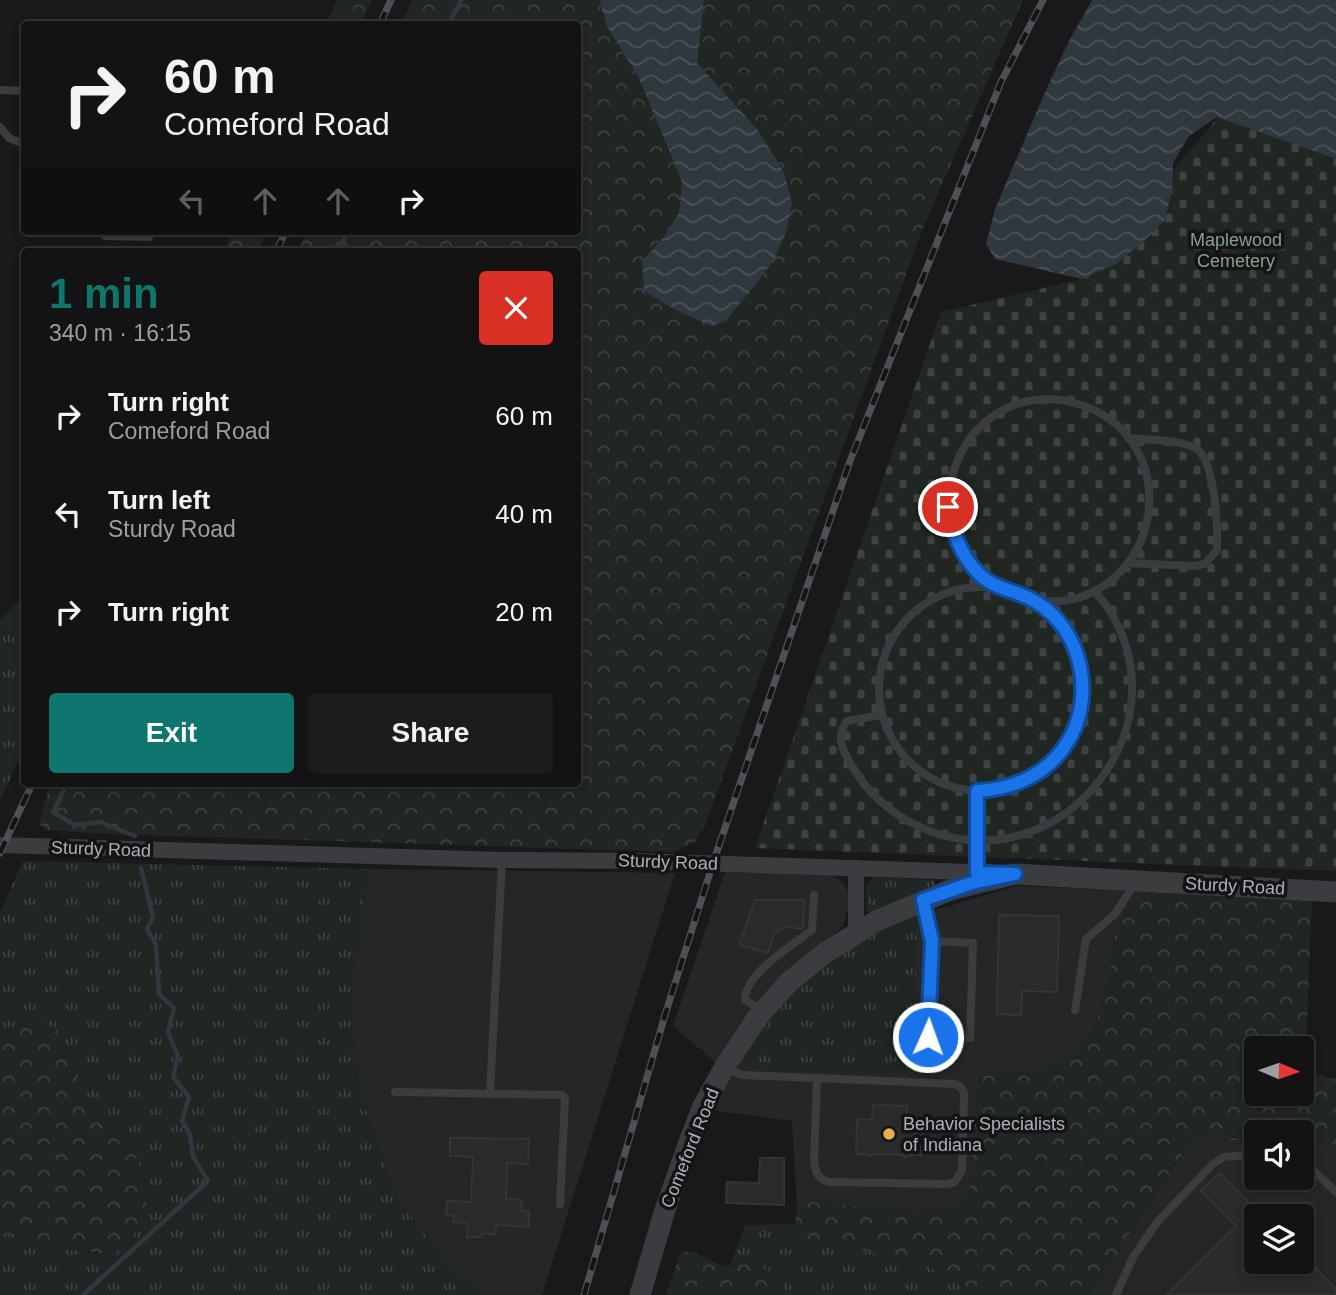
<!DOCTYPE html>
<meta charset="utf-8">
<style>
body{margin:0;font-family:Arial,sans-serif;background:#1c1c1d;color:#f1f3f6;height:100vh;display:flex;flex-direction:column;font-size:26px;white-space:nowrap}
*{box-sizing:border-box;margin:0}
p{font-size:23px;color:#9d9ea0}
.icon{flex:none;width:38px;height:38px;fill:none;stroke:currentColor;stroke-width:2;stroke-linecap:round;stroke-linejoin:round}
.map{position:relative;flex:1;overflow:hidden}
.details{position:absolute;left:21px;top:248px;width:560px;height:539px;display:flex;flex-direction:column;background:#131314;border-radius:7px;box-shadow:0 4px 10px #0003,0 0 0 2px #323234}
.details>*{flex:none}
.hud{position:absolute;left:21px;top:21px;width:560px;height:214px;border-radius:7px;box-shadow:0 4px 10px #0003,0 0 0 2px #323234;background:#131314;color:#f1f3f6;overflow:hidden}
.needle{width:46px;rotate:92deg}
.buttons{position:absolute;left:1244px;top:1036px;display:grid;gap:14px}
.buttons a{display:grid;place-items:center;width:70px;height:70px;border-radius:7px;background:#131314;box-shadow:0 4px 10px #0003,0 0 0 2px #323234;font-size:35px}
.pin{position:absolute;display:grid;place-items:center;width:60px;height:60px;color:#fff;margin:-30px;border:4px solid #fff;border-radius:50%;box-shadow:0 2px 7px #0007}
.me{position:absolute;width:77px;margin:-38px;rotate:2deg;stroke-linejoin:round;filter:drop-shadow(0 0 5px #0008)}
.turn{display:flex;align-items:center;gap:24px;height:147px;padding:0 28px;font-size:32px}
.turn .icon{width:91px;height:91px;stroke-width:2.5}
.turn b{display:block;font-size:49px;line-height:60px}
.lanes{display:flex;align-items:center;height:66px;padding:0 28px;background:#0003;justify-content:center;gap:35px;direction:ltr}
.lanes .off{opacity:.35}
.round{display:grid;place-items:center;flex:none;width:74px;height:74px;border-radius:7px;background:#1c1c1d}
.summary{display:flex;align-items:center;justify-content:space-between;height:119px;padding:0 28px}
h1{font-size:42px;font-weight:600;line-height:52px;color:#0f766e}
.cta{display:flex;gap:14px;margin-top:auto;padding:14px 28px}
.cta a{flex:1;height:80px;border-radius:7px;background:#0f766e;color:#fff;font-size:28px;font-weight:600;line-height:80px;text-align:center}
.cta a+a{background:#1c1c1d;color:#f1f3f6}
ul{padding:0;list-style:none}
li{display:flex;align-items:center;gap:21px;height:98px;padding:0 28px}
li div{flex:1}
li b{display:block;font-size:26px}
li em{font-style:normal}
.map>svg:first-child{display:block}
</style>
<div class="map">
<svg width="1336" height="1295" viewBox="0 0 1336 1295">
<defs>
<pattern id="grass-tufts" width="24" height="20" patternUnits="userSpaceOnUse" patternTransform="scale(1.75)"><rect width="24" height="20" fill="#202621"/><path d="M3 7l-1-3M5 7V3M7 7l1-3M15 17l-1-3M17 17v-4M19 17l1-3" fill="none" stroke="#3e433f"/></pattern>
<pattern id="forest-crowns" width="20" height="18" patternUnits="userSpaceOnUse" patternTransform="scale(1.75)"><rect width="20" height="18" fill="#202621"/><path d="M2 6a3 3 0 1 1 6 0M12 15a3 3 0 1 1 6 0" fill="none" stroke="#3e433f"/></pattern>
<pattern id="cemetery-stones" width="16" height="16" patternUnits="userSpaceOnUse" patternTransform="scale(1.75)"><rect width="16" height="16" fill="#202621"/><path d="M2 7V4a2 2 0 0 1 4 0v3zM10 15v-3a2 2 0 0 1 4 0v3z" fill="#3e433f"/></pattern>
<pattern id="water-waves" width="16" height="10" patternUnits="userSpaceOnUse" patternTransform="scale(1.75)"><rect width="16" height="10" fill="#30383f"/><path d="M0 5q4-4 8 0t8 0" fill="none" stroke="#4b5259"/></pattern>
</defs>
<rect width="100%" height="100%" fill="#19191b"/>
<g fill="#252628" fill-rule="evenodd">
<polygon points="367,869 675,873 542,1295 489,1295 453,1272 396,1196 360,1095 350,1003"/>
<polygon points="725,872 832,875 843,883 848,892 848,907 843,927 791,970 715,1062 673,1026"/>
<polygon points="1016,886 1146,891 1114,938 1109,979 1096,1024 1077,1052 1041,1068 1000,1077 979,1076 969,1196 957,1210 916,1212 812,1202 797,1209 792,1121 711,1110 752,1042 891,923"/>
<path d="M1192 1139 1256 1141V1178H1302V1143L1327 1144 1336 1153V1295H1090ZM1256 1216H1302V1262H1256Z"/>
</g>
<g fill="url(#grass-tufts)">
<polygon points="24,592 24,749 0,801 0,620 20,600"/>
<path d="M23 861 367 869 350 1003 360 1095 396 1196 453 1272 489 1295H0V1233C38 1245 74 1252 114 1254 146 1226 156 1206 139 1165 135 1154 130 1141 122 1131 114 1122 103 1115 94 1106 75 1084 65 1055 57 1029L4 1043 0 1048V912Z"/>
<polygon points="874,877 933,880 936,884 873,912 867,912 866,885"/>
<path d="M917 913 914 1074 760 1070C751 1068 746 1065 741 1056L743 1049 800 982 876 928Z"/>
<path d="M795 1224 794 1229 810 1242 916 1260 979 1295H785C779 1271 753 1262 730 1266L745 1225Z"/>
</g>
<g fill="url(#forest-crowns)" fill-rule="evenodd">
<polygon points="337,0 372,0 361,24 326,24"/>
<polygon points="412,0 600,0 606,25 639,78 682,182 680,213 664,237 642,261 784,172 757,129 697,63 704,0 1023,0 923,228 705,825 695,842 674,852 111,834 45,830 39,823 50,784 578,784 578,252 298,252 307,231 578,231 578,24 401,24"/>
<polygon points="233,231 267,231 257,252 224,252"/>
<path d="M1146 891 1312 897 1305 1071 1336 1079V1153L1327 1144 1302 1143V1132H1256V1141L1192 1139 1090 1295H979L916 1260 810 1242 794 1229 797 1209 812 1202 916 1212 957 1210 969 1195 979 1075 1001 1077 1041 1068 1077 1052 1096 1024 1109 979 1114 938 1127 908ZM1256 1048H1302V1094H1256Z"/>
<path d="M32 1015 57 1029C65 1055 75 1084 95 1106 103 1115 115 1122 122 1131 130 1141 135 1154 139 1165 156 1206 146 1226 114 1255L39 1245 0 1233V1048Z"/>
<path d="M681 1251C701 1251 710 1263 728 1266 734 1267 733 1265 739 1265 762 1263 780 1273 785 1295H666Z"/>
</g>
<polygon fill="url(#cemetery-stones)" points="1218,117 1336,159 1336,871 755,848 941,312 1082,279"/>
<g fill="url(#water-waves)">
<polygon points="600,0 704,0 697,63 757,129 784,172 792,203 787,230 773,262 726,321 711,326 674,309 644,291 642,261 664,237 679,213 682,182 639,78 606,25"/>
<polygon points="1092,0 1336,0 1336,159 1217,117 1189,136 1173,163 1172,189 1165,220 1143,242 1116,264 1082,279 995,259 986,244 995,209 1046,90 1070,39"/>
</g>
<g fill="none" stroke-linecap="round" stroke-linejoin="round">
<g stroke="#30383f" stroke-width="4.5">
<polyline points="449,24 461,0"/>
<polyline points="338,252 348,231"/>
<polyline points="67,784 53,812 75,825 100,822 135,836"/>
<polyline points="83,1295 208,1181 193,1156 190,1134 182,1121 189,1097 173,1077 178,1056 168,1032 174,1008 159,994 156,945 147,929 153,917 141,868"/>
</g>
</g>
<g fill="#2a2a2c" stroke="#343437" stroke-width="2">
<polygon points="755,900 804,900 803,929 785,927 779,930 774,934 768,953 739,945"/>
<polygon points="999,915 1059,916 1057,992 1022,991 1021,1015 997,1014"/>
<polygon points="873,1105 907,1106 907,1120 922,1121 921,1155 909,1155 905,1158 903,1155 873,1154 870,1156 867,1154 856,1154 857,1119 872,1120"/>
<polygon points="450,1138 529,1139 528,1164 507,1163 506,1199 522,1200 521,1211 529,1211 529,1227 496,1225 496,1234 482,1234 482,1237 467,1237 468,1223 454,1222 454,1216 446,1215 447,1201 471,1202 473,1157 450,1156"/>
<polygon points="760,1158 784,1158 784,1205 726,1203 727,1182 759,1183"/>
<polygon points="1220,1173 1256,1210 1256,1262 1309,1262 1336,1289 1336,1295 1167,1295 1236,1226 1201,1191"/>
</g>
<g fill="none" stroke-linecap="round" stroke-linejoin="round">
<g stroke="#3b3c40" stroke-width="8">
<polyline points="0,90 24,91"/>
<polyline points="0,127 9,138 24,144"/>
<polyline points="105,231 105,236 149,237 149,231"/>
<path d="M1128 438C1145 440 1185 439 1198 450 1215 464 1218 528 1217 550L1205 564 1194 566 1128 563"/>
<path d="M997 586C897 517 969 369 1081 405 1175 435 1170 568 1078 598 1064 602 1050 602 1035 601"/>
<circle cx="981" cy="689" r="102"/>
<path d="M882 715 847 721C834 738 844 753 854 769 867 792 889 811 912 823 1058 898 1202 716 1095 591"/>
<polyline points="977,872 977,791"/>
<polyline points="924,902 932,941 928,1037 970,1038 973,943 932,941"/>
<path d="M761 1009 745 1000C745 973 792 946 812 930L814 895"/>
<polyline points="1075,1010 1086,939 1115,914 1135,883"/>
<path d="M727 1069 742 1075 955 1084 961 1087 964 1093 962 1170 955 1182 947 1184 829 1182C818 1179 816 1173 814 1162L817 1079"/>
<polyline points="395,1092 562,1095 565,1098 560,1204"/>
<polyline points="490,1093 502,860"/>
<polyline points="1302,1160 1336,1192"/>
<polyline points="1116,1295 1133,1257 1158,1221 1213,1164 1224,1157 1256,1154"/>
</g>
<g stroke="#3b3c40" stroke-width="16">
<polyline points="0,845 502,860 638,861 999,873"/>
<polyline points="856,933 856,868"/>
</g>
<polyline stroke="#3b3c40" stroke-width="21" points="640,1295 664,1213 689,1142 703,1106 724,1068 757,1018 789,982 825,953 876,921 950,890 1015,874 1336,892"/>
<defs>
<g id="rail">
<polyline points="380,24 391,0"/>
<polyline points="276,252 286,231"/>
<polyline points="0,853 32,784"/>
<polyline points="584,1295 665,1015 713,863 850,461 1001,82 1043,0"/>
</g>
</defs>
<use href="#rail" stroke="#4e5055" stroke-width="7"/>
<use href="#rail" stroke="#141416" stroke-width="4.5" stroke-dasharray="13" stroke-linecap="butt"/>
</g>
<g fill="none" stroke-linecap="round" stroke-linejoin="round">
<defs>
<path id="route" d="M928 1037 932 941 923 900 972 883 1015 874 977 873V791C1013 789 1047 775 1067 743 1096 698 1083 630 1036 602 1017 590 995 590 979 574 960 555 953 532 948 507"/>
</defs>
<use href="#route" stroke="#114b97" stroke-width="18"/>
<use href="#route" stroke="#1a73e8" stroke-width="12"/>
</g>
<circle fill="#e3af49" stroke="#141416" stroke-width="2.5" cx="889" cy="1134" r="7"/>
<g text-anchor="middle" stroke-width="7" stroke-linejoin="round" paint-order="stroke">
<g font-size="18" fill="#86a387" stroke="#141416">
<text x="1236" y="246">Maplewood<tspan x="1236" dy="21">Cemetery</tspan></text>
</g>
<g font-size="18" fill="#adb1ba" stroke="#141416">
<text transform="translate(101 849) rotate(2)" y="6">Sturdy Road</text>
<text transform="translate(668 862) rotate(2)" y="6">Sturdy Road</text>
<text transform="translate(1235 886) rotate(3)" y="6">Sturdy Road</text>
<text transform="translate(690 1148) rotate(-68)" y="6">Comeford Road</text>
</g>
<g font-size="18" fill="#adb1ba" stroke="#141416" text-anchor="start">
<text x="903" y="1130">Behavior Specialists<tspan x="903" dy="21">of Indiana</tspan></text>
</g>
</g>
</svg>
<div class="buttons">
<a><svg class="needle" viewBox="-14 -14 28 28"><path d="M0-13l5 13h-10z" fill="#e53935"/><path d="M0 13l5-13h-10z" fill="#9d9ea0"/></svg></a>
<a><svg class="icon" aria-label="sound" viewBox="0 0 24 24"><path d="M4 9h4l5-4v14l-5-4H4zM17 9q2 3 0 6"/></svg></a>
<a><svg class="icon" aria-label="layers" viewBox="0 0 24 24"><path d="M12 4l9 5-9 5-9-5zM3 14l9 5 9-5"/></svg></a>
</div>
<div class="pin" style="left:948px;top:507px;background:#d93025"><svg class="icon" aria-label="arrive" viewBox="0 0 24 24"><path d="M6 21V4h12l-3 4 3 4H6"/></svg></div>
<svg class="me" style="left:928px;top:1037px" viewBox="-20 -20 40 40"><circle r="17" fill="#1a73e8" stroke="#fff" stroke-width="3"/><path d="M0-11L8 9 0 5-8 9z" fill="#fff"/></svg>
<div class="hud">
<div class="turn"><svg class="icon" aria-label="right" viewBox="0 0 24 24"><path d="M7 20v-9h11M14 6l5 5-5 5"/></svg><div><b>60 m</b>Comeford Road</div></div>
<div class="lanes"><svg class="icon off" aria-label="left" viewBox="0 0 24 24"><path d="M17 20v-9H6M10 6l-5 5 5 5"/></svg><svg class="icon off" aria-label="ahead" viewBox="0 0 24 24"><path d="M12 20V5M6 11l6-6 6 6"/></svg><svg class="icon off" aria-label="ahead" viewBox="0 0 24 24"><path d="M12 20V5M6 11l6-6 6 6"/></svg><svg class="icon" aria-label="right" viewBox="0 0 24 24"><path d="M7 20v-9h11M14 6l5 5-5 5"/></svg></div>
</div>
<section class="details">
<div class="summary"><div><h1>1 min</h1><p>340 m · 16:15</p></div><a class="round" style="background:#d93025;color:#fff"><svg class="icon" aria-label="close" viewBox="0 0 24 24"><path d="M6 6l12 12M18 6L6 18"/></svg></a></div>
<ul>
<li><svg class="icon" aria-label="right" viewBox="0 0 24 24"><path d="M7 20v-9h11M14 6l5 5-5 5"/></svg><div><b>Turn right</b><p>Comeford Road</p></div><em>60 m</em></li>
<li><svg class="icon" aria-label="left" viewBox="0 0 24 24"><path d="M17 20v-9H6M10 6l-5 5 5 5"/></svg><div><b>Turn left</b><p>Sturdy Road</p></div><em>40 m</em></li>
<li><svg class="icon" aria-label="right" viewBox="0 0 24 24"><path d="M7 20v-9h11M14 6l5 5-5 5"/></svg><div><b>Turn right</b></div><em>20 m</em></li>
</ul>
<div class="cta"><a>Exit</a><a>Share</a></div>
</section>
</div>
